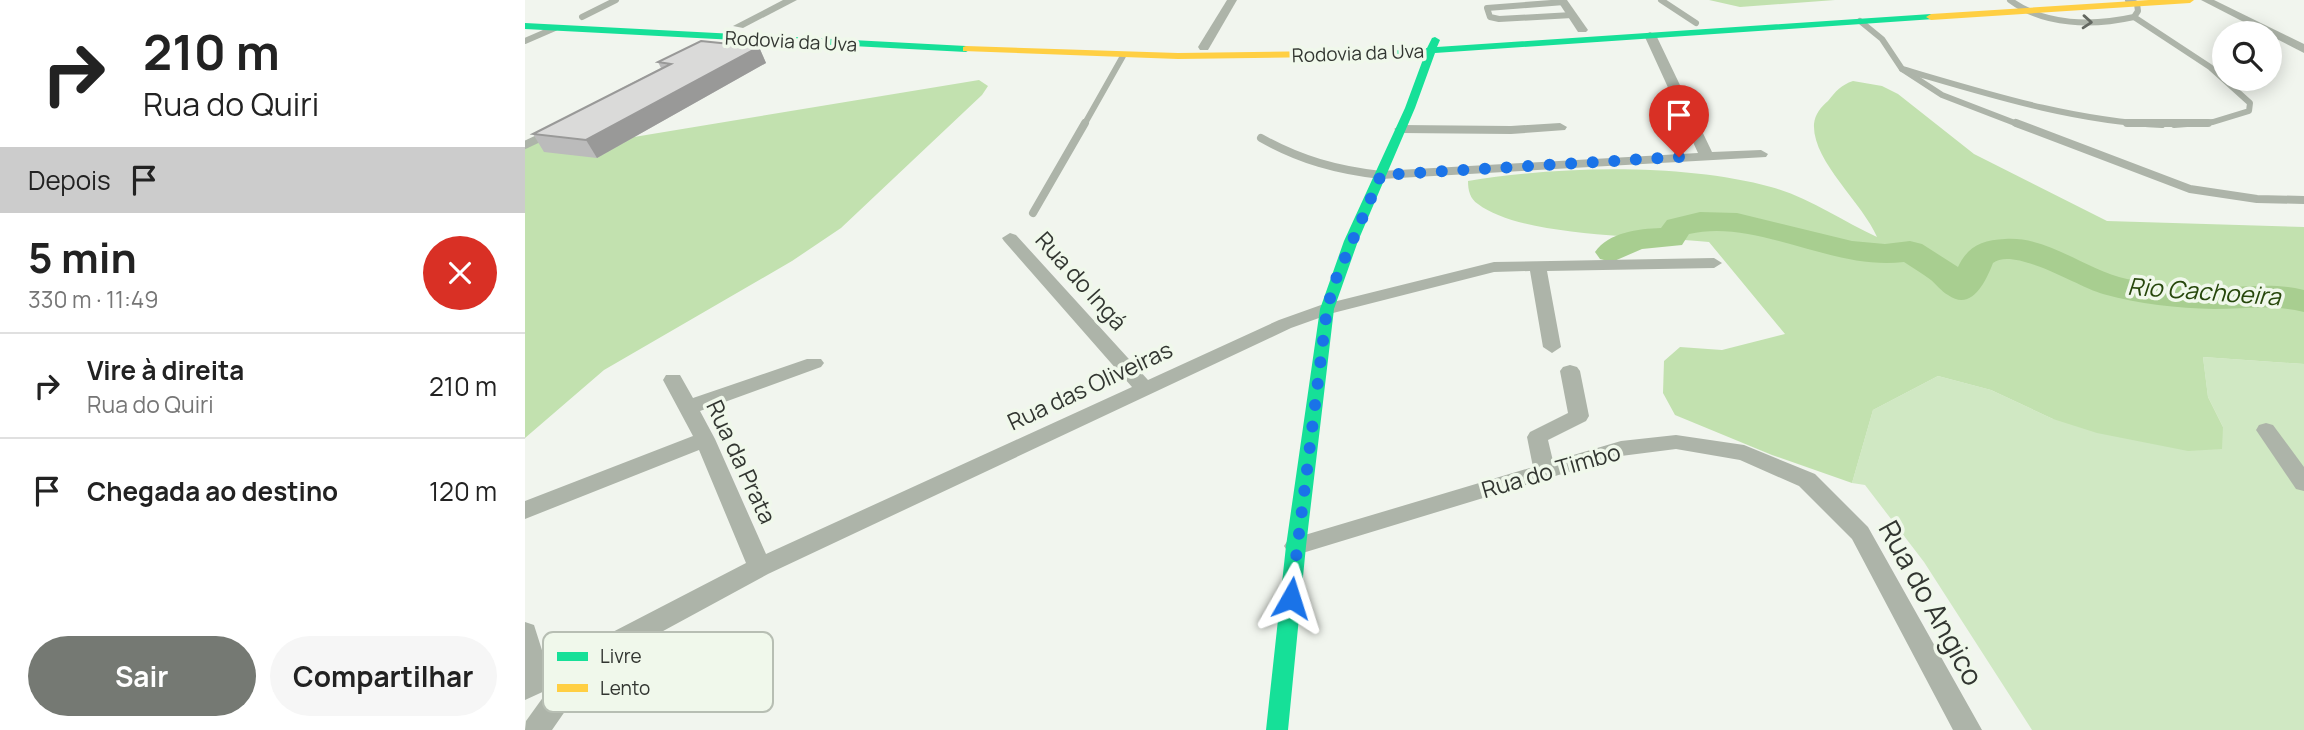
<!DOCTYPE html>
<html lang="pt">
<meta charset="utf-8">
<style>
body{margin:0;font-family:Manrope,sans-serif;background:#f6f6f6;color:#222;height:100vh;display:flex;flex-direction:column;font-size:26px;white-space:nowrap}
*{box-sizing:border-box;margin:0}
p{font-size:23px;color:#767676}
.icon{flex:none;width:38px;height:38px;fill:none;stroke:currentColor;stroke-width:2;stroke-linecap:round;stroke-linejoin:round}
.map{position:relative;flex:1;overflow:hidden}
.drawer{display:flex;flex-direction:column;background:#fff;width:525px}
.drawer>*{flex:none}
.top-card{background:#fff;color:#222;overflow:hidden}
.controls{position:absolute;left:1687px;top:21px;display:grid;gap:14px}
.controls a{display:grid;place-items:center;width:70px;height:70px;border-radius:50%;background:#fff;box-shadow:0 4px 18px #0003;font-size:35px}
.pin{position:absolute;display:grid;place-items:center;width:60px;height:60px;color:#fff;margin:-72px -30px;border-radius:50% 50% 50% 0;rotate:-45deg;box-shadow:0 0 7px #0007}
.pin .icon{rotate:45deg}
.me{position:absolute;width:77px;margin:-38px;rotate:6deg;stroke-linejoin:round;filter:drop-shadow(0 0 5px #0008)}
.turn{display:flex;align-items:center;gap:24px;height:147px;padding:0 28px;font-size:32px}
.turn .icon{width:91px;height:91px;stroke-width:2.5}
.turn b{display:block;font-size:49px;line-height:60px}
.then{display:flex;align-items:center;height:66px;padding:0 28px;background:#0003;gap:14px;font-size:26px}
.round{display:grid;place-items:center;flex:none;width:74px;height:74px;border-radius:37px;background:#f6f6f6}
.headline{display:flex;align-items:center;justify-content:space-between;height:119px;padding:0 28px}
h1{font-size:42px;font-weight:700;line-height:52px}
.action{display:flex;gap:14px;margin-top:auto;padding:14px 28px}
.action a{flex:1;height:80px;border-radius:42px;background:#757973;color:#fff;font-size:28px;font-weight:700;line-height:80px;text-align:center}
.action a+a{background:#f6f6f6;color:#222}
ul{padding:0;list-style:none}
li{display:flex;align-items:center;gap:21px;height:105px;padding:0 28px;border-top:2px solid #e0e0e0}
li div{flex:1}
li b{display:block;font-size:26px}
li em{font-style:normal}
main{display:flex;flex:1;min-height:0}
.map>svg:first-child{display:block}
</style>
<main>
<section class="drawer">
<div class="top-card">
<div class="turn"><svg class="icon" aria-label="right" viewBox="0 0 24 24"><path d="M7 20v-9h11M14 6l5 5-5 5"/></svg><div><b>210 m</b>Rua do Quiri</div></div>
<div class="then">Depois<svg class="icon" aria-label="arrive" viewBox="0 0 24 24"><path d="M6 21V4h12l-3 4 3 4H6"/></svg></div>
</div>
<div class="headline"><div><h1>5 min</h1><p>330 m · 11:49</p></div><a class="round" style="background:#d93025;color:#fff"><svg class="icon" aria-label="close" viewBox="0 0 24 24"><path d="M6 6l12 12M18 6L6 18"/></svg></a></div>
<ul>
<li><svg class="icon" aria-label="right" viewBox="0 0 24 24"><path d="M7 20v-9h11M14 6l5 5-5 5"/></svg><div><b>Vire à direita</b><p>Rua do Quiri</p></div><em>210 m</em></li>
<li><svg class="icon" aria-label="arrive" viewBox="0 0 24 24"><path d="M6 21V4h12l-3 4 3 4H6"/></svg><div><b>Chegada ao destino</b></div><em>120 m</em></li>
</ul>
<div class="action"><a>Sair</a><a>Compartilhar</a></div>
</section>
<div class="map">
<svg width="1779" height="730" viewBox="0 0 1779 730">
<rect width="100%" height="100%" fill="#f1f5ee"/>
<polygon fill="#d0e8c3" points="1678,357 1779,364 1779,730 1507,730 1399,562 1340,485 1327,483 1348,410 1413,376 1466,390 1528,419 1698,427 1683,397"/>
<g fill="#c2e1af">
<polygon points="1184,0 1310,0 1215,7"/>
<polygon points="454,80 463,86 457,95 316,228 267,261 79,370 0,438 0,141 109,137"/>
<path d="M1328 81 1357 86 1373 94 1449 154 1582 221 1779 227V364L1678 357 1683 397 1698 427 1697 449 1663 451 1572 433 1528 419 1466 390 1413 376 1348 410 1327 483 1247 455 1150 415 1138 393 1139 361 1155 347 1197 350 1260 334 1184 242C1127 236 997 238 953 204 945 199 943 190 943 181 1032 166 1158 163 1246 187 1283 197 1317 221 1352 237 1338 203 1287 161 1289 124 1290 114 1296 107 1303 101 1311 91 1316 85 1328 81Z"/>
</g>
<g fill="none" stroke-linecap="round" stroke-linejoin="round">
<path fill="#a8ce90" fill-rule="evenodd" d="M1175 212 1212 213 1327 241 1360 244 1385 241 1397 244 1433 267C1443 246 1457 240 1480 239 1524 236 1560 270 1602 279 1630 284 1659 287 1688 287 1719 288 1748 282 1779 290V312C1748 304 1720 309 1689 309 1652 308 1614 304 1578 294 1553 287 1489 246 1468 263 1461 281 1447 312 1423 295 1416 291 1412 285 1406 280 1398 274 1388 268 1379 262 1306 271 1232 218 1164 234L1157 245 1117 249 1087 262 1075 259 1070 252C1084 232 1113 229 1136 228L1142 220Z"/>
<g stroke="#adb4a9" stroke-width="6">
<polyline points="1136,0 1171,23"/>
<path d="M1485 0C1520 26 1568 26 1609 17L1613 11 1612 4 1603 0"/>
<polyline points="1039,2 962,8 965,17 974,19 1047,15"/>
<polyline points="57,17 91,0"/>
<polyline points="1609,17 1685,67 1725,103 1724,111 1688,122 1649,125"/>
<polyline points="1335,21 1357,39 1377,69 1417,95 1495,125"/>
<polyline points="0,41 30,28"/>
<path d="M1377 69C1463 94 1547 121 1637 125"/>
<polyline points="559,125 598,56"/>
</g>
<g stroke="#adb4a9" stroke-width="8">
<polyline points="1491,123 1665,189 1732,199 1779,200"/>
<polyline points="1602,123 1683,123"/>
<path d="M736 138C775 160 812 170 856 175"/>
<polyline points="0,145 21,135"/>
<polyline points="508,213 560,123"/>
</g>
<g fill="#adb4a9" fill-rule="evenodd">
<polygon points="258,0 272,0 218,28 208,26"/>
<polygon points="702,0 712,0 683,50 675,50 673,47"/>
<polygon points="1032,0 1042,0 1063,30 1061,32 1053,32"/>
<polygon points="1676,0 1689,0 1779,44 1779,53"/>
<polygon points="1125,32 1131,35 1187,152 1236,150 1243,154 1241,157 856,179 849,175 856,171 1173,153 1119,35"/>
<polygon points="1035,123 1042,127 1040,130 986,134 876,133 869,129 876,125 986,126"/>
<polygon points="485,233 491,235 623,380 754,320 796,305 969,262 1189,258 1197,263 1189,268 1022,271 1036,347 1027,353 1018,347 1005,271 969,272 808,313 766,328 243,574 70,668 27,730 0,730 1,721 24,689 0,700 0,622 9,625 22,666 221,563 174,450 0,519 0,501 168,436 138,380 141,375 155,375 168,398 282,359 296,359 299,363 296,367 175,411 190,439 241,554 607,387 479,241 477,238"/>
<polygon points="1045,365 1052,367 1055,371 1064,416 1061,421 1023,440 1028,461 1096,441 1151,435 1219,445 1290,474 1343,527 1457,730 1428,730 1327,539 1274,486 1215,460 1151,449 1096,456 771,555 763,552 759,546 763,540 1008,467 1002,437 1005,432 1043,413 1035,371 1038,367"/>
<polygon points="1741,423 1748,425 1779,467 1779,491 1771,489 1731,430 1734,425"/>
</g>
<g fill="#16e098" fill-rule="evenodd">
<polygon points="1406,14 1409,15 1409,19 910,53 890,108 833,241 809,309 781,546 763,730 741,730 761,546 795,309 819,241 880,108 900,54 866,56 861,53 863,51 902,48 907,38 910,37 915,40 912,47"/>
<polygon points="0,23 441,46 446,49 441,52 0,29"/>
</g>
<g fill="#ffcf43" fill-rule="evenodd">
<polygon points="1624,0 1669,0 1665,3 1406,20 1401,17 1406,14"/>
<polygon points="441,46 653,53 866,50 871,53 866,56 653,59 438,51 438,47"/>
</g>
</g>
<polygon fill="#bbb" points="234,47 241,63 72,158 19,152 8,134 136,68 133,62"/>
<polygon fill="#999998" points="234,47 241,63 72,158 61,140"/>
<polygon fill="#dadad9" stroke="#999998" stroke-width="2" points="176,41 234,47 61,140 8,134 146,64 133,62"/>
<defs><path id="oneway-chevron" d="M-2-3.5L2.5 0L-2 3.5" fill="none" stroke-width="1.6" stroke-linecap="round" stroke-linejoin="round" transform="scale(1.75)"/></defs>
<use stroke="#636861" href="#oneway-chevron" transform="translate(1562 22) rotate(4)"/>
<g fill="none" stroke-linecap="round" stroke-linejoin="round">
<polyline stroke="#1a73e8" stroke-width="12" stroke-dasharray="0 21.6" points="766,598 802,309 810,281 856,175 1154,157"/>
</g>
<g text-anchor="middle" stroke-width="7" stroke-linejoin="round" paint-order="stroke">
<g font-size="19" fill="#323631" stroke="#f0f8eb">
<text transform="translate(266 41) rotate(3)" y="7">Rodovia da Uva</text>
<text transform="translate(833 53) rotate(-2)" y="7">Rodovia da Uva</text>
</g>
<g font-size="23" fill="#323631" stroke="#f0f8eb">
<text transform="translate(556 281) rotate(48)" y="8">Rua do Ingá</text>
<text transform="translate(565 386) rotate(-25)" y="8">Rua das Oliveiras</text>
<text transform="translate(216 462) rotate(65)" y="8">Rua da Prata</text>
<text transform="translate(1026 471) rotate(-16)" y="8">Rua do Timbo</text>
</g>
<g font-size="24" font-style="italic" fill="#26470b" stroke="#f0f8eb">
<text transform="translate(1679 292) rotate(4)" y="8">Rio Cachoeira</text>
</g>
<g font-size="28" fill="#323631" stroke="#f0f8eb">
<text transform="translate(1406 603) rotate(61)" y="10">Rua do Angico</text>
</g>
</g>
<rect x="18" y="632" width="230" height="80" rx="10" fill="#f0f8eb" stroke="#b7beb3" stroke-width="2"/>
<rect x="32" y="652" width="31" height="9" fill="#16e098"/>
<rect x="32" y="684" width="31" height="8" fill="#ffcf43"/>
<g font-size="19" fill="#323631">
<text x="75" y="663">Livre</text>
<text x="75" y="695">Lento</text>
</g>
</svg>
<div class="controls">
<a><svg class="icon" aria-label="search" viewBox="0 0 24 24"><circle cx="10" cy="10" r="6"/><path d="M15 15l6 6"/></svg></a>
</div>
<div class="pin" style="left:1154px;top:157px;background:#d93025"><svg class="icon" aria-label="arrive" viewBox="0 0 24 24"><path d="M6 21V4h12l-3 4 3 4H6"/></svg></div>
<svg class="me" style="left:766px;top:598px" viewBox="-20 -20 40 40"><path d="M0-17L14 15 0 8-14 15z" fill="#1a73e8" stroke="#fff" stroke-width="4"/></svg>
</div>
</main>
